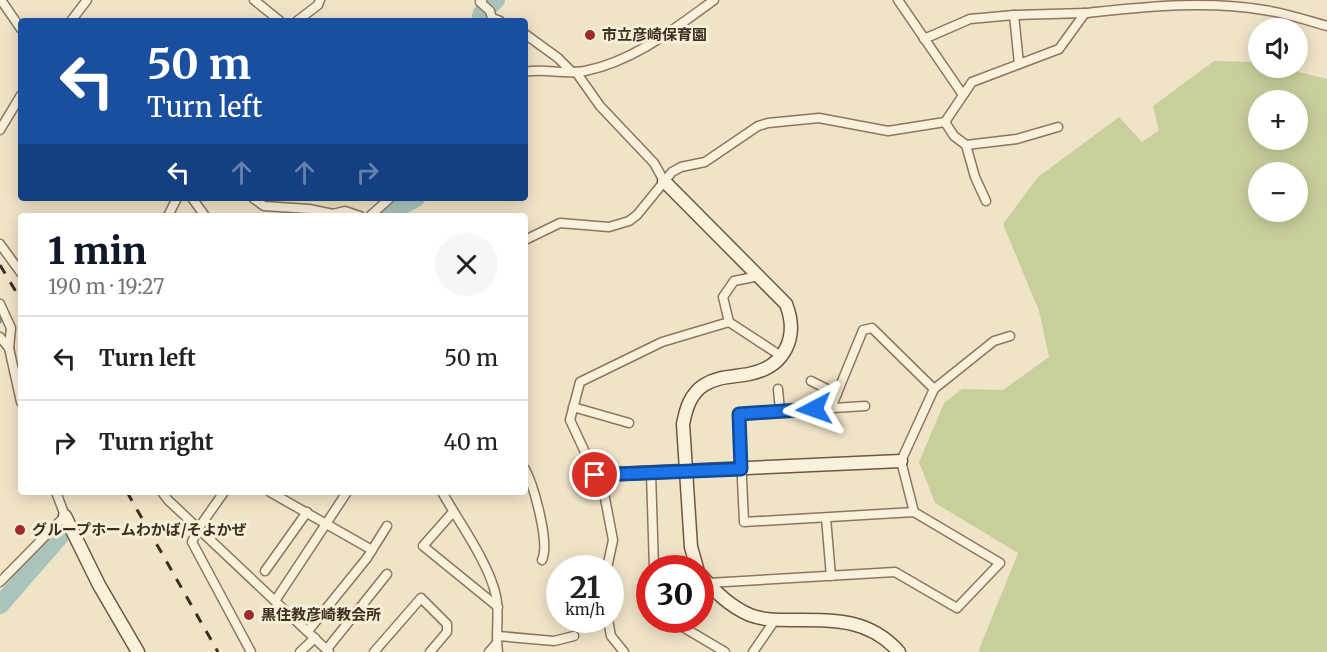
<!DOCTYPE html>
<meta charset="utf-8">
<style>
body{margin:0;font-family:Merriweather,"Noto Sans JP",serif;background:#f6f6f6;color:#222;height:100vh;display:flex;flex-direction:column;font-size:22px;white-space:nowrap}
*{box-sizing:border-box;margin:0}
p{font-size:20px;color:#767676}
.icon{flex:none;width:33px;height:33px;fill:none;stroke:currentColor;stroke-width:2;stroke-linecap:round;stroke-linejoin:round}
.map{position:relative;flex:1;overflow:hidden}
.drawer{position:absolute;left:18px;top:213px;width:510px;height:282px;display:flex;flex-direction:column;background:#fff;border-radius:6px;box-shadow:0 3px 15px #0003}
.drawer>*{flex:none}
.top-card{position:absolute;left:18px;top:18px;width:510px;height:183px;border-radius:6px;box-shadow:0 3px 15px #0003;background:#1a4fa0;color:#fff;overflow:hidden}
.tools{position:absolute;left:1248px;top:18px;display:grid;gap:12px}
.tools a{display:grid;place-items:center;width:60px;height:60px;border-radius:50%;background:#fff;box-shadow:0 3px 15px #0003;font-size:30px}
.speed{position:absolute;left:546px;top:555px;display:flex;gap:12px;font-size:30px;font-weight:700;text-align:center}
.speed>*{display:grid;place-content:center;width:78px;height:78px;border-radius:50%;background:#fff;box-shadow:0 3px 15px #0003;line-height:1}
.speed small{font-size:15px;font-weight:400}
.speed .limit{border:9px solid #d22;background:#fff;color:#111}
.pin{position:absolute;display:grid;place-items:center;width:51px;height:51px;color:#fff;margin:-26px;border:3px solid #fff;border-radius:50%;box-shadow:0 2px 6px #0007}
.me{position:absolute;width:66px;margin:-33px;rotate:266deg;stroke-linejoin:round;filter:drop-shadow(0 0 4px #0008)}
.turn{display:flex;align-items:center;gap:21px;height:126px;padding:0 30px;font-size:27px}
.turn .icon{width:78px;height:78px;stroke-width:2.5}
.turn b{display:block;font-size:42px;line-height:51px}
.lanes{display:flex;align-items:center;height:57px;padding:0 30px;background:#0003;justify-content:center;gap:30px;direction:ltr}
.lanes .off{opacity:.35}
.round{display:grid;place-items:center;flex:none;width:63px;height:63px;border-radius:32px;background:#f6f6f6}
.headline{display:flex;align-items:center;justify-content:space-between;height:102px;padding:0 30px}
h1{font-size:36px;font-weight:800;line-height:45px;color:#111827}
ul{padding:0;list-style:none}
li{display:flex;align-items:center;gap:18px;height:84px;padding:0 30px;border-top:2px solid #e0e0e0}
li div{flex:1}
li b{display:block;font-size:22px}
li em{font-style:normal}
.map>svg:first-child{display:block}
</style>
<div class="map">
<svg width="1327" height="652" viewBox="0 0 1327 652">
<rect width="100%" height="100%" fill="#f0e4c8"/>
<path fill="#c9cf9b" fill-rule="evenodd" d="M1214 61 1258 62V68H1283L1327 79V652H978L1018 553 935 503 919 462 944 403 962 389 1003 390 1049 357 1039 311 1003 224 1038 177 1119 117 1142 142 1159 130 1153 106ZM1258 100H1298V140H1258ZM1258 172H1298V212H1258Z"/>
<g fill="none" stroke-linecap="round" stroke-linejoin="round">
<polyline stroke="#6f938a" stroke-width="3" points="0,319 0,322"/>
<g stroke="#a9c4bc" stroke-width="18">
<polyline points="480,21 482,13 496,0"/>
<polyline points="383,216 416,198"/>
<polyline points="0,605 61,535"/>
</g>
<defs>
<g id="street">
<polyline points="1,0 21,29"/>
<polyline points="254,0 280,21"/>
<polyline points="482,0 480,2 490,11 492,18 500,21"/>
<polyline points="898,0 963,95"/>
<polyline points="1014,15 1019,64"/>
<polyline points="71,21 87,0"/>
<polyline points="297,21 318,5 320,0"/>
<polyline points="525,34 558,58 572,72"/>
<polyline points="924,39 970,19 1014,15 1085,13"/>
<path d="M525 72C544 68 564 75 585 71 634 61 674 29 714 0"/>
<polyline points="576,72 600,106 654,163 664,181"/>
<polyline points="945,122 954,136 966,145 975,177 986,201"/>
<polyline points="0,130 21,95"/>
<polyline points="966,145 1017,139 1058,127"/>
<polyline points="192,198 205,216"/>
<polyline points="253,198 264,206 309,209 333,214 345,211 360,216"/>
<polyline points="168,216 177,198"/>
<polyline points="370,216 390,198"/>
<path d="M525 240 560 223 609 227 629 221 637 215 672 172 681 167 705 162 758 126 768 123 819 118 888 131 945 122 972 82 1059 49 1085 13C1145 7 1204 0 1264 10 1285 13 1306 20 1327 26"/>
<polyline points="0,244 21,273"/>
<polyline points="0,304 11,328 9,348"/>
<polyline points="729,322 723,297 734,281 759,276"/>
<polyline points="0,337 9,348 21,402"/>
<polyline points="811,381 837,394"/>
<polyline points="778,389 780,411"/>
<polyline points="573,407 629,423"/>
<polyline points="831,408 863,330 872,328 934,389"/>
<path d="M525 469C534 486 550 543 542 560"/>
<polyline points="651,473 654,568"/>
<polyline points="162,492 168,500 329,652"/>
<polyline points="224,492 198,529 192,542 251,652"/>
<polyline points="270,492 372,550"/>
<path d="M442 492C459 522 489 563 496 596 500 615 495 634 498 652"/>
<polyline points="453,512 423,546 498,607"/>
<polyline points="914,512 901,461 934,389 994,341 1010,336"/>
<polyline points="826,518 831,576"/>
<polyline points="607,568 613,540 604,493 570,420 580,382 662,342 729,322 781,356"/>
<polyline points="265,571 307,512"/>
<polyline points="0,582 65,516 56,492"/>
<polyline points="708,583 895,572 957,608 1000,563 914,512 744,522 739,414 865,406"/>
<polyline points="275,601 347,492"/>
<polyline points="608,620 611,636 624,652"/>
<polyline points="671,620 725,652"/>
<polyline points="308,631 367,558 387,526"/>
<polyline points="498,636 554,641 574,636"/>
<polyline points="327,649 387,574"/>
<polyline points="300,652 315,638"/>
<polyline points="374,652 421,598 447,624 447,632 430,652"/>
<polyline points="489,652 497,643"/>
<polyline points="753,652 775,620"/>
</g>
<g id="secondary">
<path d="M664 181 786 304C799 337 785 367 749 374 734 377 718 376 704 385 690 394 686 409 683 424L691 547 697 568"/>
<polyline points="595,475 901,461"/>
<polyline points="65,516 99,585 138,652"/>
<path d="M700 574C714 591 729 606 750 615 763 620 777 620 791 620 833 620 869 618 899 652"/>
</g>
</defs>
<use href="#street" stroke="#8d765c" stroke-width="11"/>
<use href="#secondary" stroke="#6f573f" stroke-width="15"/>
<use href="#street" stroke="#faf1dc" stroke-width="8"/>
<use href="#secondary" stroke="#faf1dc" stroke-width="12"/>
<g stroke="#3d2e20" stroke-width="3" stroke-dasharray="10 10" stroke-linecap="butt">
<polyline points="0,265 21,300"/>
<polyline points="127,492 218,652"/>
</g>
</g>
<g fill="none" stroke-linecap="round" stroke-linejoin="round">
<defs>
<polyline id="route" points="595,475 741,469 739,414 814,409"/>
</defs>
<use href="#route" stroke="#114b97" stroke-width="15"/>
<use href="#route" stroke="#1a73e8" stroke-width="10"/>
</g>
<g fill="#9e2a2b" stroke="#f7eed8" stroke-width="2">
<circle cx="590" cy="35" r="6"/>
<circle cx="20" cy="530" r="6"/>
<circle cx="249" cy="615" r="6"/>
</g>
<g text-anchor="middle" stroke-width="6" stroke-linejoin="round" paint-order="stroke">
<g font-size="15" font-weight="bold" fill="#3d2e20" stroke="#f7eed8" text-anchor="start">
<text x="602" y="40">市立彦崎保育園</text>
<text x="32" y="535">グループホームわかば/そよかぜ</text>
<text x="261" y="620">黒住教彦崎教会所</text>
</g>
</g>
</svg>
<div class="tools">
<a><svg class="icon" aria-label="sound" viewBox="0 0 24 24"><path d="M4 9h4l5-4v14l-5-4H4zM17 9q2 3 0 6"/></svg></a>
<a>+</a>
<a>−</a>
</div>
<div class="speed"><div>21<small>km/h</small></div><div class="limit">30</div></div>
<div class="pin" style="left:595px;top:475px;background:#d93025"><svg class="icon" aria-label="arrive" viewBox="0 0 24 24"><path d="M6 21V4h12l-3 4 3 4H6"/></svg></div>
<svg class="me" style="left:814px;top:409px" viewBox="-20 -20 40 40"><path d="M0-17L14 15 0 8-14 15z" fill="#1a73e8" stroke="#fff" stroke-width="4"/></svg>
<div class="top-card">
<div class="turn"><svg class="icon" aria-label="left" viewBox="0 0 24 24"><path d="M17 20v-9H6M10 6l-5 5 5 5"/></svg><div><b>50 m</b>Turn left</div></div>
<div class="lanes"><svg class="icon" aria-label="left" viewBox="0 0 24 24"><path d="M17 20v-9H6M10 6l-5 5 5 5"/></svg><svg class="icon off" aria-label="ahead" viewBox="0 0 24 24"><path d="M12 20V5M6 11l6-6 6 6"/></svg><svg class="icon off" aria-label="ahead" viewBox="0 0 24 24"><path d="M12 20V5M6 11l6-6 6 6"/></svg><svg class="icon off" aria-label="right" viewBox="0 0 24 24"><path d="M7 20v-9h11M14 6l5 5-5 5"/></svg></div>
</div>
<section class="drawer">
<div class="headline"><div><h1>1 min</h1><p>190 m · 19:27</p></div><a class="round"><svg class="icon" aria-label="close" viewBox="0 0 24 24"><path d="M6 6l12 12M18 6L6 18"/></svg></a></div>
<ul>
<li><svg class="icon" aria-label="left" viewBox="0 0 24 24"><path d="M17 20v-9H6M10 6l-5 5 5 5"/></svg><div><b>Turn left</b></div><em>50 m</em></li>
<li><svg class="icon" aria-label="right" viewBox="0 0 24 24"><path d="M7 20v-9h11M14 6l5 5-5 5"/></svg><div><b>Turn right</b></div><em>40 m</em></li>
</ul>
</section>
</div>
